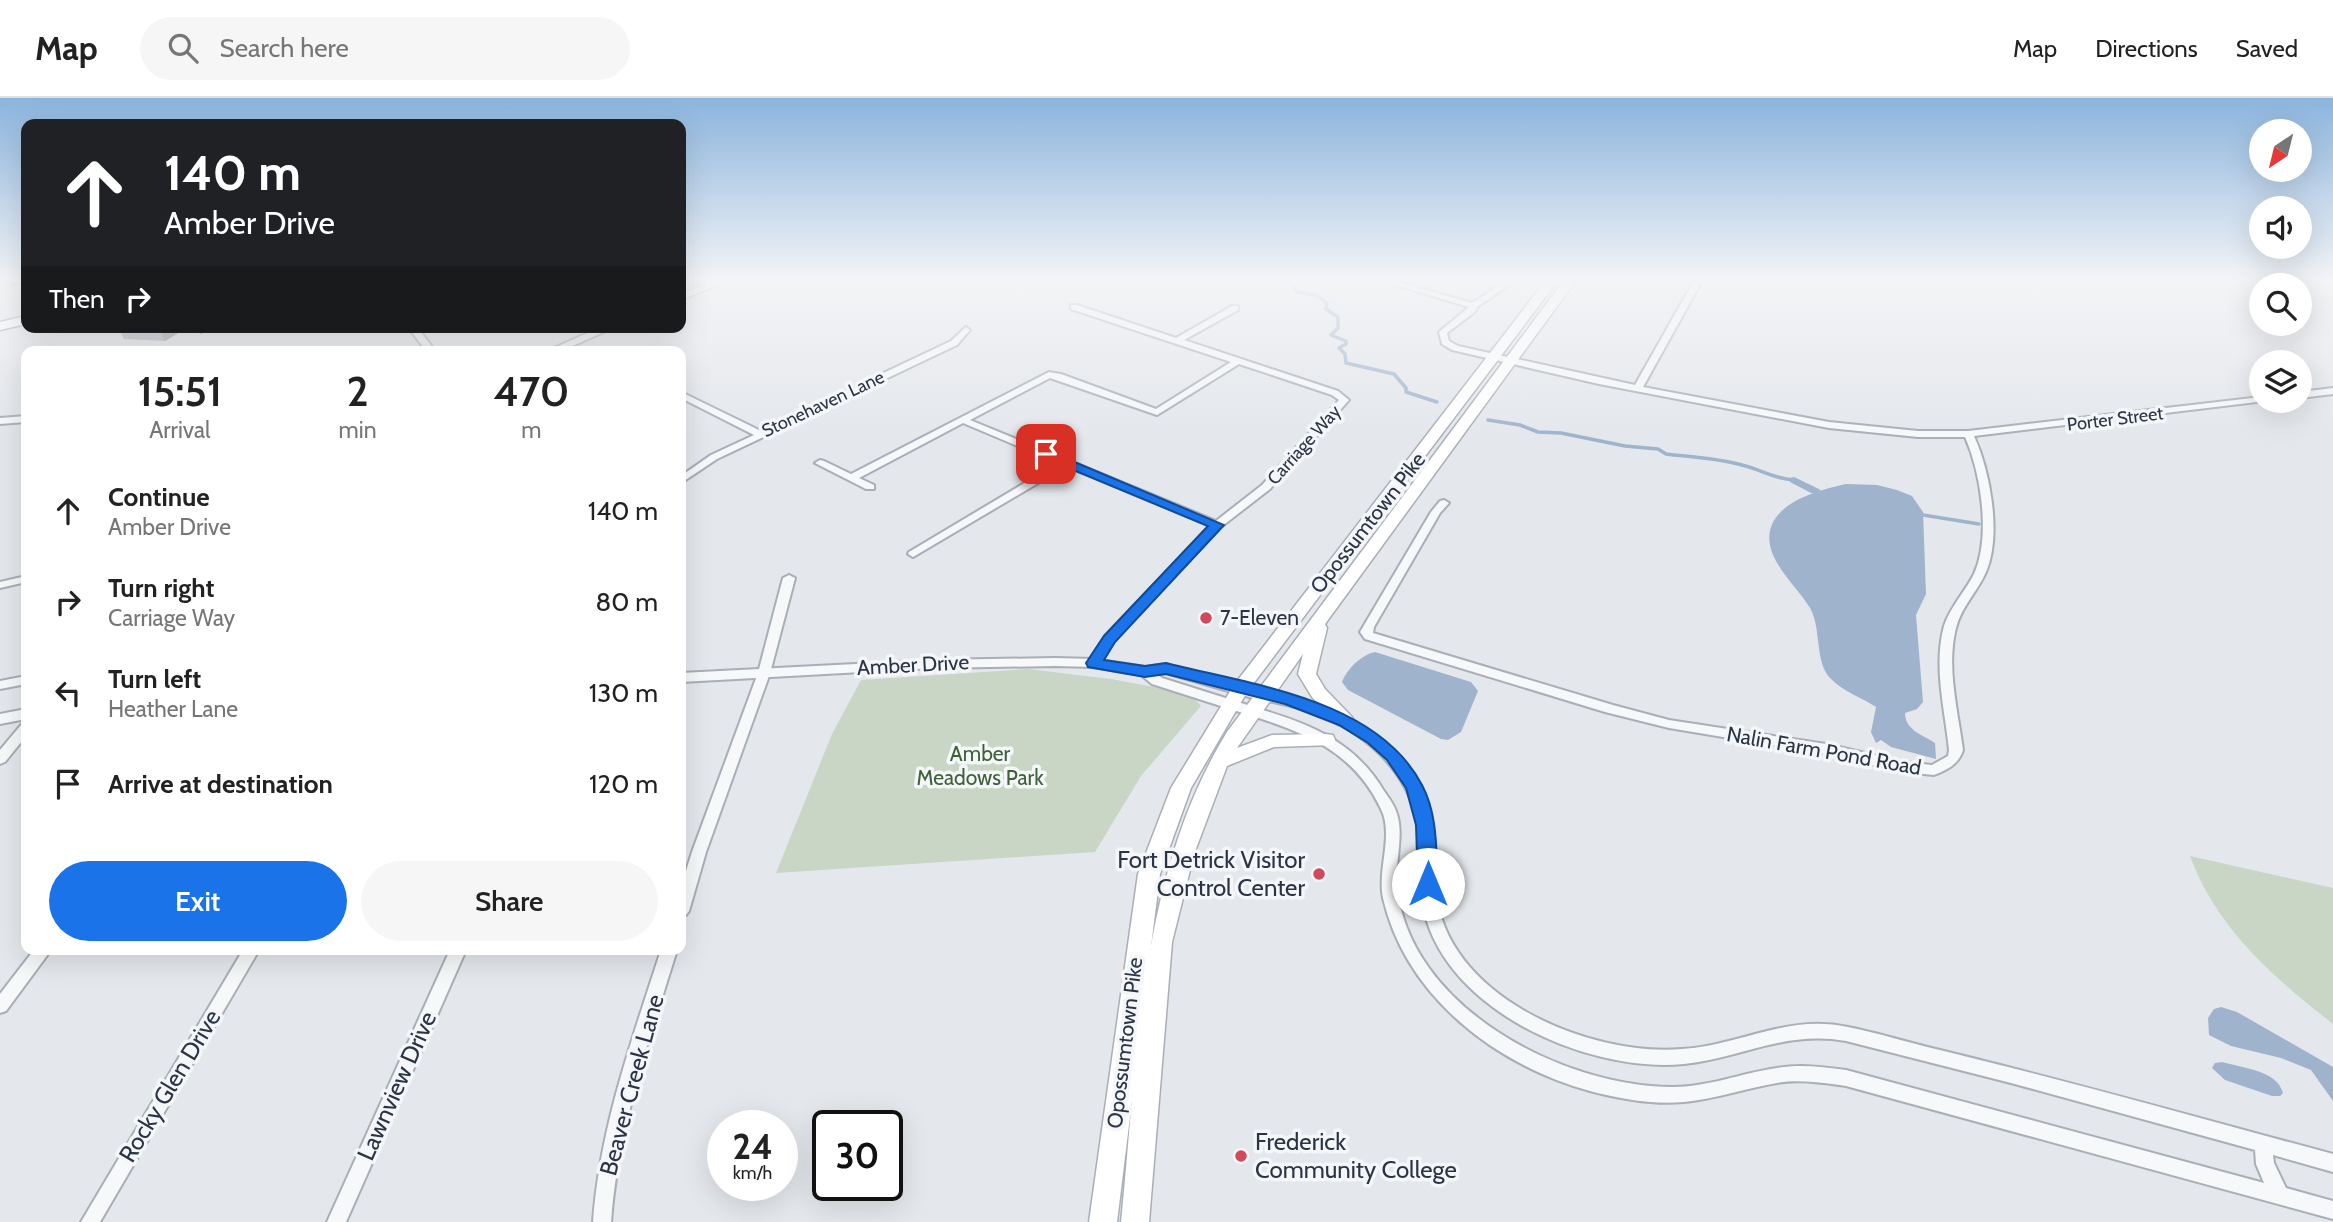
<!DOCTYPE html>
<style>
body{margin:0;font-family:Cabin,sans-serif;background:#f6f6f6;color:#222;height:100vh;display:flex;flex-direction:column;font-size:26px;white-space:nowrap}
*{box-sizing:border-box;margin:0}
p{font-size:23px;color:#767676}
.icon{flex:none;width:38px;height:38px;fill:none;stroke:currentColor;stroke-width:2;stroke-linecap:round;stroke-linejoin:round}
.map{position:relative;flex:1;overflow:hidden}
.side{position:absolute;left:21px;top:248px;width:665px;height:609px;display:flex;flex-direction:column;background:#fff;border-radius:14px;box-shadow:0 7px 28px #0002}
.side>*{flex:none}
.guide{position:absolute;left:21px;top:21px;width:665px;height:214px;border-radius:14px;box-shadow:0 7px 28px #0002;background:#202124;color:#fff;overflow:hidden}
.needle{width:46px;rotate:215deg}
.buttons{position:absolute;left:2249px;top:21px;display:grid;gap:14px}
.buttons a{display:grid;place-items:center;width:63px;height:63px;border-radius:50%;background:#fff;box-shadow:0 7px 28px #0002;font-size:35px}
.speed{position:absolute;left:707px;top:1012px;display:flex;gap:14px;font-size:35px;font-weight:700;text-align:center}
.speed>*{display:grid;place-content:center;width:91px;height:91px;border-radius:50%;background:#fff;box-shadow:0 7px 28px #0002;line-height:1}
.speed small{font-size:18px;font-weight:400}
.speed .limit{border:4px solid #111;border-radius:10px;background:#fff;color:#111}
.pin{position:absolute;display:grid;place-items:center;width:60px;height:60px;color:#fff;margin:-30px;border-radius:14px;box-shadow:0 4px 10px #0006}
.me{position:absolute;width:77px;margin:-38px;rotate:0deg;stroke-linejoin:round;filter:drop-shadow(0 0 5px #0008)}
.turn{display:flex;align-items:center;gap:24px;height:147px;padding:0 28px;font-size:32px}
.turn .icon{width:91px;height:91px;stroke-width:2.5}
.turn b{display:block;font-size:49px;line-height:60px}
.then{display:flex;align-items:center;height:66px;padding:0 28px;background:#0003;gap:14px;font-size:26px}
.eta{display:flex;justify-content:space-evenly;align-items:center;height:119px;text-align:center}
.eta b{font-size:42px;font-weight:600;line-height:49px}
.button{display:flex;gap:14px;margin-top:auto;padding:14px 28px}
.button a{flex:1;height:80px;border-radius:42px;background:#1a73e8;color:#fff;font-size:28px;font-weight:600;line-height:80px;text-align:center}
.button a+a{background:#f6f6f6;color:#222}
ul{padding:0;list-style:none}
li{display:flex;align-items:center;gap:21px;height:91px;padding:0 28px}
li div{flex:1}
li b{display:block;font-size:26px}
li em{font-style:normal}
header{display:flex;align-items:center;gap:42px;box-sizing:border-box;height:98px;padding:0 35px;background:#fff;border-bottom:2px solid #e0e0e0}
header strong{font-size:33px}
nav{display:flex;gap:38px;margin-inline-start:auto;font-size:24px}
.search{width:490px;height:63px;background:#f6f6f6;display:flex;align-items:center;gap:18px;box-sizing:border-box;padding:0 24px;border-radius:38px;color:#767676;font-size:26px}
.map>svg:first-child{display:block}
</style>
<header>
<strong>Map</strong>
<div class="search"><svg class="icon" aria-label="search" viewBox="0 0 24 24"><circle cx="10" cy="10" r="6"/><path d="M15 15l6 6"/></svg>Search here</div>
<nav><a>Map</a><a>Directions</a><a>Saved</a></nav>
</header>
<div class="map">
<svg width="2333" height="1124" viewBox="0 0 2333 1124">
<rect width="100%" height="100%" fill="#e4e7ec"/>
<g fill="#c9d6c5">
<polygon points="1028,571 1111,581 1191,596 1201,608 1141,678 1095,754 776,775 832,636 861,582"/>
<path d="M2190 758 2333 790V926C2273 879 2217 831 2190 758Z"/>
</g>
<g fill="#9fb4cc">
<path d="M1846 386 1877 387 1897 392 1912 398 1923 414 1926 496 1916 517 1923 604 1917 611 1905 615C1905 632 1923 637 1935 645L1936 661 1891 649 1881 642 1876 645 1871 634 1876 609C1861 599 1844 594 1831 581 1814 564 1822 531 1810 510 1799 492 1782 477 1773 457 1754 410 1813 393 1846 386Z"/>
<path d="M1375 554 1471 584 1478 593 1461 634 1448 642 1441 641 1348 592 1342 584C1347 571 1361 557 1375 554Z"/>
<polygon points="2221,909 2237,914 2333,969 2333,1003 2311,972 2281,960 2231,948 2209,937 2208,920 2214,911"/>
<path d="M2222 964C2242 970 2277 972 2283 995L2280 998H2272L2225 982 2212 970 2215 965Z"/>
</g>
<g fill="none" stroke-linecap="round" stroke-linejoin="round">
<g stroke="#9fb4cc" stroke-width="3.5">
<polyline points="1289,181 1297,194 1316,197 1327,205 1326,211 1338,219 1338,230 1331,237 1346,243 1346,246 1339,250 1345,256 1346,265 1394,276 1406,290 1406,294 1437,304"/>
<path d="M1488 322 1520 327 1538 334 1561 335 1625 348 1658 351 1666 356C1691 359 1717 360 1742 367 1763 372 1770 380 1794 382"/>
<polyline points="1923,417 1979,426"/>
</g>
<polygon fill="#9fb4cc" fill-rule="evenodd" points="1794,379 1819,391 1821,393 1819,395 1811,395 1790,384 1790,380"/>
<defs>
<g id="minor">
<path d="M1376 181H1388L1472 205 1509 181H1518L1477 209 1475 214 1447 235 1449 243 1458 248 1635 287 1695 181H1703L1643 289 1829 324 1918 333H1968L2261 299V303H2265L1974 338C1990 373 2002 437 1986 474 1978 493 1961 509 1956 530 1946 569 1958 613 1963 652 1959 666 1947 672 1934 677L1904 674 1826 656 1669 630 1605 614 1365 541 1360 534 1431 414 1440 403 1444 402 1449 405 1440 415 1374 529 1373 535 1613 607 1669 622 1826 646 1904 664 1932 667 1948 658 1949 652C1945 612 1933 568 1944 528 1950 509 1965 494 1974 476 1991 439 1981 375 1965 339H1918L1829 330 1599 286 1452 252 1442 246 1439 234 1469 209Z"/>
<path d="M1071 207H1077L1176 240 1232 208H1238V212L1184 242 1338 293 1349 302 1270 391 1221 429 1114 543 1098 568 1094 569 1088 565 1105 538 1210 428 1067 368 913 459 908 456 909 454 1058 365 963 325 859 380 874 387V391H866L815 365 820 362 824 363 851 376 1049 274 1061 276 1156 311 1231 264 1071 211ZM1239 266 1332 297 1339 302 1262 387 1216 423 970 322 1050 280 1157 317Z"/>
<polygon points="408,229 417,229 436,254 427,254"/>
<polygon points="966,229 970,232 957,247 717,361 681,385 681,378 711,357 754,337 681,300 681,294 761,333 951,243"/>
<polygon points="2333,290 2333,296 2300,300 2300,294"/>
<polygon points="789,477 795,480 770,575 706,754 689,813 686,817 681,819 681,789 692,754 758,575 783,480"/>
<polygon points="26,478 26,484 0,490 0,484"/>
<polygon points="26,578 26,586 0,591 0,583"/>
<path d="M1263 594C1340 610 1414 640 1432 725 1436 743 1435 762 1435 780L1447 781 1449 785 1447 789 1436 791C1443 898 1589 959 1682 951 1742 947 1786 916 1848 929 1879 935 1909 945 1940 952 2072 984 2202 1021 2333 1056V1074L2273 1057 2274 1065 2286 1090 2333 1103V1121L1846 988C1823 985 1800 981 1777 985 1746 990 1716 1001 1684 1004 1653 1007 1620 1001 1590 993 1496 967 1406 899 1383 800 1377 771 1394 737 1381 711 1353 652 1305 635 1247 616L1246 613 1252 609C1306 624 1354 642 1384 693 1389 700 1395 708 1397 716 1403 735 1397 756 1397 775L1421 779C1420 761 1422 743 1418 725 1406 670 1363 632 1311 614 1294 608 1276 605 1259 601L1257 598 1259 595ZM1397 787 1421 791C1427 905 1583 976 1684 966 1742 960 1785 932 1846 943L2011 985 2255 1052 2256 1066 2264 1085 1846 972C1823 969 1800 966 1777 970 1742 975 1708 989 1672 989 1562 989 1407 908 1397 787Z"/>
<polygon points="26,626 26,638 5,664 0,666 0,652 21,627"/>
<polygon points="34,852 51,852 6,913 0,915 0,896"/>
<polygon points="243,852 259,852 100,1124 81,1124"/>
<polygon points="450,852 466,852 346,1124 327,1124"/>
<path d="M661 852H677C649 942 618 1030 611 1124H593C600 1029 632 942 661 852Z"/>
</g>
<g id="tertiary">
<polygon points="720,181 732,181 681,202 681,196"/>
<polygon points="601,229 615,229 559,254 545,254"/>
<polygon points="26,318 26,324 0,326 0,320"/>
<polygon points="1055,560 1094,561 1145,569 1166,566 1268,595 1270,598 1263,603 1166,575 1157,576 1162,580 1257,610 1259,613 1252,618 1152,586 1141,577 1094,569 1055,568 934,570 681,584 681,575 934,562"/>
<polygon points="26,611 26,621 0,626 0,616"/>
</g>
<g id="secondary">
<polygon points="1547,181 1559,181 1247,594 1191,690 1160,776 1117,1124 1089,1124 1138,776 1171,690 1234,587"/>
<path d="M1565 181H1577L1325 526 1327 530 1316 576 1325 591 1352 619 1354 623 1352 627H1338L1312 599 1298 576 1303 556 1237 650 1272 637 1326 636 1333 637 1335 642 1333 647 1274 649 1227 668 1194 756 1172 844 1149 1124H1121C1138 959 1138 779 1227 634Z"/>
</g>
<polygon id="motorway" points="26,218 26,226 0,232 0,224"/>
</defs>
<use href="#minor" stroke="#a9aeb7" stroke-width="4"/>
<use href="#tertiary" stroke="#a9aeb7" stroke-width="4"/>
<use href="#secondary" stroke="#a9aeb7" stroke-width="3"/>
<use href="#motorway" stroke="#8b94a3" stroke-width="3"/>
<use href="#minor" fill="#f7f8fa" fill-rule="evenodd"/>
<use href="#tertiary" fill="#f7f8fa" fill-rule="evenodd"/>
<use href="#secondary" fill="#fff" fill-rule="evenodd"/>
<use href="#motorway" fill="#fff" fill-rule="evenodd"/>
<defs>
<polyline id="rail" points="0,189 26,183"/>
</defs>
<use href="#rail" stroke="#7d8696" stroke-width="5"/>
<use href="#rail" stroke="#f4f6f9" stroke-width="3.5" stroke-dasharray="10" stroke-linecap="butt"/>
</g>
<polygon fill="#a1a5ae" points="118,229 188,229 165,243 124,241"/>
<g fill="#83868d">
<polygon points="158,229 188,229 165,243"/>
<polygon points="196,229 226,229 200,236"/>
</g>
<linearGradient id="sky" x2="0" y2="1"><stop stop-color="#8bb4dd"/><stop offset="0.54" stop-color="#f3f4f6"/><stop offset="1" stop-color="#f3f4f6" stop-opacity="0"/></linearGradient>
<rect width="2333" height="338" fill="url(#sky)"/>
<path fill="#1a73e8" stroke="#114b97" stroke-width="2" d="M1046 352 1224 427 1115 544 1104 562 1145 568 1166 565C1252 587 1377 601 1422 687 1438 717 1436 753 1438 786L1435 792 1428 794 1421 792 1418 786 1416 727 1406 690 1387 662 1368 645 1339 627 1285 606 1166 576 1145 579 1088 569 1086 565 1104 538 1208 428 1042 359V353Z"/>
<g fill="#d1495b" stroke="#f4f6f9" stroke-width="2.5">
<circle cx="1206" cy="520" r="7"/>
<circle cx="1319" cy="776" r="7"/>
<circle cx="1241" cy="1058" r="7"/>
</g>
<g text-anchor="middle" stroke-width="7" stroke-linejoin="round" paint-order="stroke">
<g font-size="18" fill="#2b3445" stroke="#f4f6f9">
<text transform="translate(823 306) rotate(-25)" y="6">Stonehaven Lane</text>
<text transform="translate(2115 321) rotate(-7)" y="6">Porter Street</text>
<text transform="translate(1304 347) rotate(-48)" y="6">Carriage Way</text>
</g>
<g font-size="21" fill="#2b3445" stroke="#f4f6f9">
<text transform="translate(1368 425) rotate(-52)" y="7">Opossumtown Pike</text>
<text transform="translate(913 567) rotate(-3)" y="7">Amber Drive</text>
<text transform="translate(1824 653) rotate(10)" y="7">Nalin Farm Pond Road</text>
<text transform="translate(1125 945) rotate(-83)" y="7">Opossumtown Pike</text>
</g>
<g font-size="21" fill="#2b3445" stroke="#f4f6f9" text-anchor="start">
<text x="1220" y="527">7-Eleven</text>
</g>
<g font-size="21" fill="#3f6138" stroke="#f4f6f9">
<text x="980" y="663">Amber<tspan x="980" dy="24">Meadows Park</tspan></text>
</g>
<g font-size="24" fill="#2b3445" stroke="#f4f6f9" text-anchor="end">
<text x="1305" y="770">Fort Detrick Visitor<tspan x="1305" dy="28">Control Center</tspan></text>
<text x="1255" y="1052" text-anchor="start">Frederick<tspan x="1255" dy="28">Community College</tspan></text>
</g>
<g font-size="24" fill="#2b3445" stroke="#f4f6f9">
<text transform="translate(632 987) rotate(-75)" y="8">Beaver Creek Lane</text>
<text transform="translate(170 988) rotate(-59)" y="8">Rocky Glen Drive</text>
<text transform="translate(397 988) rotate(-66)" y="8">Lawnview Drive</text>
</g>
</g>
</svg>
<div class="buttons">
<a><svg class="needle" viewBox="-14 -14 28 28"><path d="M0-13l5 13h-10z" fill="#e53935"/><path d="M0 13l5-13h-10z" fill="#767676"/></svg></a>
<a><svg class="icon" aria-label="sound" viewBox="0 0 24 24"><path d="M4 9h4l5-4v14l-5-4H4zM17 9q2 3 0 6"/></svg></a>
<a><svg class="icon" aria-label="search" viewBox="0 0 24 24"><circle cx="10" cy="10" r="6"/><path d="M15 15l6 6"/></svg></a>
<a><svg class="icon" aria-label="layers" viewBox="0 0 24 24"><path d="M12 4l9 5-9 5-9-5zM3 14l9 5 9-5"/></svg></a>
</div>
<div class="speed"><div>24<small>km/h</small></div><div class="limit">30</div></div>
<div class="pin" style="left:1046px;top:356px;background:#d93025"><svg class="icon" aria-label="arrive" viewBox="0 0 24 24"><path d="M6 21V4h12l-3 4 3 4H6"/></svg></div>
<svg class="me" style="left:1428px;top:786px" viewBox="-20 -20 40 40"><circle r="19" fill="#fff"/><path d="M0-13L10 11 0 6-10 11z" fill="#1a73e8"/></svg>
<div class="guide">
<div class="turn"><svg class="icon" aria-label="ahead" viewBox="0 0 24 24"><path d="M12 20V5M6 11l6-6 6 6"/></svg><div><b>140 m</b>Amber Drive</div></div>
<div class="then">Then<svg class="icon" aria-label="right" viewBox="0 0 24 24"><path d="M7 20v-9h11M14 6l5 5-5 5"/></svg></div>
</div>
<section class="side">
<div class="eta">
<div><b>15:51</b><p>Arrival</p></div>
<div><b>2</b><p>min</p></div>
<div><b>470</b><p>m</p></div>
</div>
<ul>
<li><svg class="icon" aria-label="ahead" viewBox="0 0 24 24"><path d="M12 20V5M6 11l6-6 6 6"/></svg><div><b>Continue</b><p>Amber Drive</p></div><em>140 m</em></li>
<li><svg class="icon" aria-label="right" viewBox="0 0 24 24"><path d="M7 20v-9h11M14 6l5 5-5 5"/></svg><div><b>Turn right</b><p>Carriage Way</p></div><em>80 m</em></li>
<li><svg class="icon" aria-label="left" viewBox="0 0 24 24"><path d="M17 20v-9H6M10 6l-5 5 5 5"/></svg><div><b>Turn left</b><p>Heather Lane</p></div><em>130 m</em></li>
<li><svg class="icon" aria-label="arrive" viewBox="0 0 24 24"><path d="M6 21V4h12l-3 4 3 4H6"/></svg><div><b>Arrive at destination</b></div><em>120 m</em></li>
</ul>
<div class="button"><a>Exit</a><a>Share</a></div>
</section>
</div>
